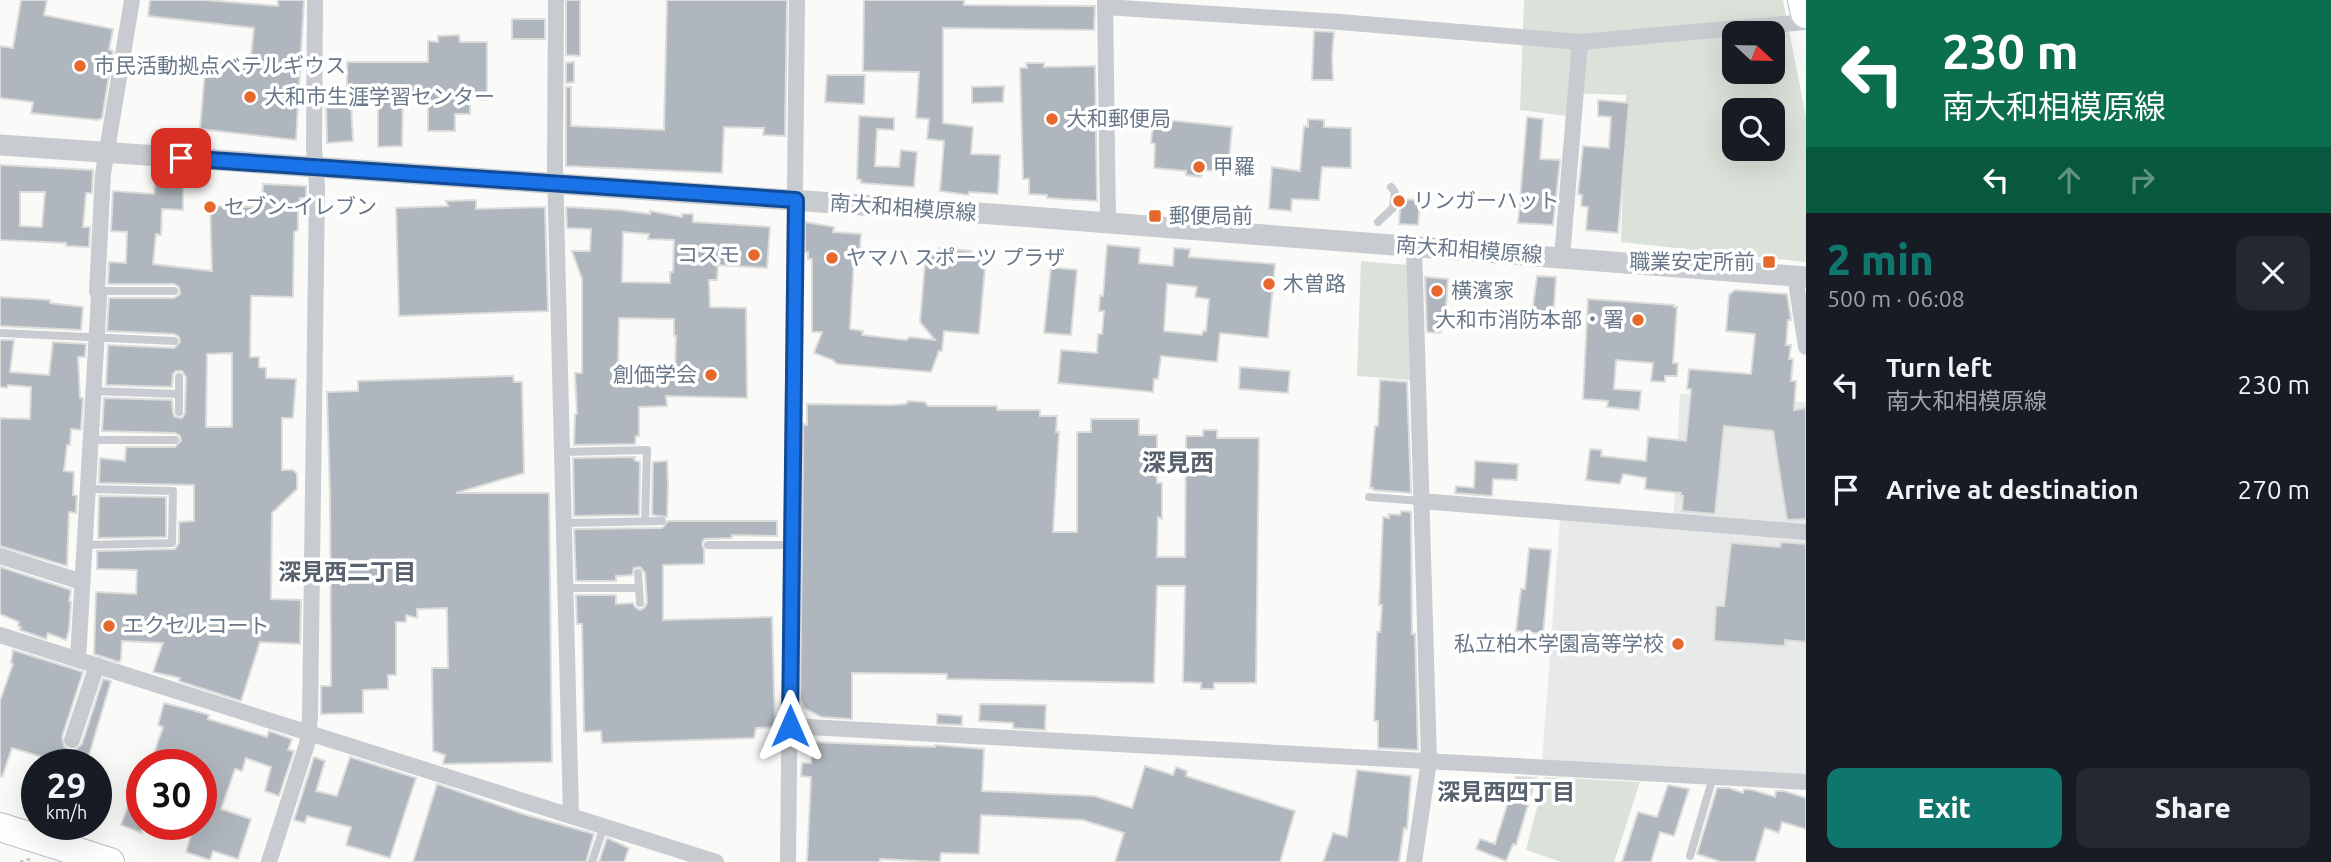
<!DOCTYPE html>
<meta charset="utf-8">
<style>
body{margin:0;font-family:Ubuntu,"Noto Sans JP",sans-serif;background:#242831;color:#f1f3f6;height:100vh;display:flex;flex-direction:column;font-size:26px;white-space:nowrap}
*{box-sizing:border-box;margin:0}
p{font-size:23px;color:#9ea1a6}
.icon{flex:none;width:38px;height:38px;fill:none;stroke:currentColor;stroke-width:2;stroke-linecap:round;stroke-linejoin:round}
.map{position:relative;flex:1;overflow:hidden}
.sheet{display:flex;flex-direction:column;background:#171b24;width:525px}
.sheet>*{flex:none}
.hud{background:#0b6e4f;color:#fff;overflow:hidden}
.needle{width:46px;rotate:112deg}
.fabs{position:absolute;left:1722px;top:21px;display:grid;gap:14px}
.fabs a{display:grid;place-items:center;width:63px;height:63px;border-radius:14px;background:#171b24;box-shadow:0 7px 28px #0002;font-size:35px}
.speed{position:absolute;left:21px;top:749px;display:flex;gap:14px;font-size:35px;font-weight:700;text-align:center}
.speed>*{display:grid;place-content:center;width:91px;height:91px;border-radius:50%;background:#171b24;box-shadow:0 7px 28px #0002;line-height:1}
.speed small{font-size:18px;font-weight:400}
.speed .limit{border:10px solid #d22;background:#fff;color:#111}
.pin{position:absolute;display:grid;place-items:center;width:60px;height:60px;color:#fff;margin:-30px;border-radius:14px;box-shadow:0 4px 10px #0006}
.me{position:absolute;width:77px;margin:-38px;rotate:0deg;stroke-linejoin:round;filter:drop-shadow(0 0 5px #0008)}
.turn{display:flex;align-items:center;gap:24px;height:147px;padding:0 21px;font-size:32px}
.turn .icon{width:91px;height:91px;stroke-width:2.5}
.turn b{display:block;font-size:49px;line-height:60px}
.lanes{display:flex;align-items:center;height:66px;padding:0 21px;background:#0003;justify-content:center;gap:35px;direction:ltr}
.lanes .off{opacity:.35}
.round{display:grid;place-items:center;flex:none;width:74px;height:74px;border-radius:14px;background:#242831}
.head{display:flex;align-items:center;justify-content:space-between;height:119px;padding:0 21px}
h1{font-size:42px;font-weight:800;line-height:52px;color:#0f766e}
.primary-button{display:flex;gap:14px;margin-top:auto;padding:14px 21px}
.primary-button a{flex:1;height:80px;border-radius:14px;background:#0f766e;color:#fff;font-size:28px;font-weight:800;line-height:80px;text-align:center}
.primary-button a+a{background:#242831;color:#f1f3f6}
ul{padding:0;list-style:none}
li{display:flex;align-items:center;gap:21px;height:105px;padding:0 21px}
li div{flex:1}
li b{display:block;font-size:26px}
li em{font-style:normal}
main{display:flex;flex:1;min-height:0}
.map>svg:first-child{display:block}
</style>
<main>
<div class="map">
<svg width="1806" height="862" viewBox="0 0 1806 862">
<rect width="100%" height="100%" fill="#fafaf8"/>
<polygon fill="#e8e9e9" points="1680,394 1806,402 1806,776 1542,762 1560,519 1673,527"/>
<g fill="#dbe2d9" fill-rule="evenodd">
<path d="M1524 0H1783L1806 117V262L1621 242 1626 95 1569 93 1566 116 1520 110ZM1734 33H1773V72H1734ZM1734 110H1773V149H1734Z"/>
<polygon points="1361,261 1407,265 1410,380 1357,376"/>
<polygon points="1545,777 1640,782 1614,862 1561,862 1526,850"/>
</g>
<g fill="#afb6bd" stroke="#dcdcda" stroke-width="2" fill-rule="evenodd">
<polygon points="21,0 47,0 44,15 113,29 109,50 113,51 102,118 97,120 31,113 33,102 0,98 0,46 13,48"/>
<polygon points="150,0 205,0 278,6 278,0 304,0 296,140 200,129 206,59 250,65 254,28 148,16"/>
<polygon points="566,0 580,0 580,56 566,55"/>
<polygon points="667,0 787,0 785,136 763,135 764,128 724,127 722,173 566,166 566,87 571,87 571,126 664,130"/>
<polygon points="864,0 964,0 964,5 1095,6 1094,30 943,28 943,123 973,127 971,154 1000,155 998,194 969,192 968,195 940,191 944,141 927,139 929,119 916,118 919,72 863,71"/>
<rect x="512" y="19" width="33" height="20"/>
<polygon points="1314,31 1334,32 1332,56 1333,80 1312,80"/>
<polygon points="459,35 460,42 487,42 487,100 470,99 470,114 455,114 455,131 428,131 428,97 403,97 402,146 378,147 378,97 347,97 347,62 428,62 428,41 438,42 438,36"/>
<polygon points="574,62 574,82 566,83 566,63"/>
<polygon points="1026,63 1044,63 1044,67 1095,66 1097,201 1047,198 1047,195 1029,194 1029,179 1023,179 1020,68 1027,68"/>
<polygon points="827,75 865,75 864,104 825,102"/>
<polygon points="1004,86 1003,102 972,103 972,87"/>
<polygon points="1598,100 1629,103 1618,233 1586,230 1588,207 1581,206 1582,195 1578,194 1583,146 1609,148 1611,117 1598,116"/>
<polygon points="326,102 351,103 353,141 327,143"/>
<polygon points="859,116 894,118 894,130 877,129 875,166 899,167 901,150 917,152 914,187 861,183 861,180 857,179"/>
<polygon points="1527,117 1543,119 1540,159 1560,160 1553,225 1518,223"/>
<polygon points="1308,119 1324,120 1324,127 1351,128 1351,168 1322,167 1319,200 1292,199 1291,211 1269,209 1272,167 1300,171 1304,126 1308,127"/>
<polygon points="1167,120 1232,127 1228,172 1202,170 1201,177 1186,175 1186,171 1154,168 1155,144 1151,143 1153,123 1166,124"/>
<path d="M0 165 93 170 92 193H86L83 227H90L89 247 66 246V243L0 240ZM20 192H45L42 227 20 226Z"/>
<path d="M156 179H183V210L162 209 161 235 156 234 153 264 212 271 210 206 262 207 263 184 306 186V198H300V206H298V230L294 232 293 297 251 296 250 357H259V367L266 368V378L296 379 293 418H282V470H293L297 474V489L272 513 271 599 301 600 300 644 260 642 241 701 179 681 180 678 153 672 163 643 122 641 121 659 119 662 94 654 96 592 136 594 137 570 97 569V551L175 549 179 543V522L194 521V485L99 483 100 458 125 461 126 447H175L181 441 180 436 175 433 102 431 104 398 172 400 173 413 175 417 182 418 185 413 186 377 182 371H176L173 374 172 387 106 385 108 345 174 348 180 342 179 337 174 334 107 331 109 298H174L180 294 179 287 174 284H108L109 262 126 263 127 232 111 231 113 191 154 194ZM232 353V427H206L207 354Z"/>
<polygon points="1401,199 1420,200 1418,225 1399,224"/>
<polygon points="476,200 476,209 545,207 548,311 399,316 396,208 448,206 446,201"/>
<path d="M566 207 621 210 650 214V211L682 217V214H693V222L770 227 767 268 718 265 717 280H709L710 307 746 308 747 398 666 396 667 406 639 407V436H636L635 444 574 445 575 414H577L575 373H582V279L572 251H590L591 229 567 228ZM623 232 649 234 648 239 674 240 673 272H670V283L622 282ZM619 318 674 319V336H676L675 371 618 372Z"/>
<polygon points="805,222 834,227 833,232 861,234 859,259 854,259 850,329 863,331 862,335 906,340 910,337 935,340 920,322 926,251 939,252 939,248 971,251 971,256 986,257 979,334 944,331 942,351 939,351 931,372 837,364 833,360 814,353 822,332 812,332 812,259 808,259 808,252 805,252"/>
<path d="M1107 245 1140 248 1139 263 1173 266 1174 248 1190 249 1189 257 1275 264 1268 338 1220 333 1217 362 1161 356 1158 379H1154L1153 392 1058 383 1061 350 1097 353 1098 334H1102L1104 311H1099L1100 295 1103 296ZM1167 284 1197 287 1195 297 1209 299 1206 331H1203L1202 335 1164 331Z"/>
<polygon points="1051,267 1077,270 1071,335 1044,333"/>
<polygon points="1537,276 1556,277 1553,322 1531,321"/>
<polygon points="1425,277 1448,279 1446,308 1448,317 1440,333 1427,332"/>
<polygon points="1735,290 1787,294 1791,320 1788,320 1786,345 1791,345 1789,359 1793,359 1791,381 1796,381 1794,410 1806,408 1806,519 1787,520 1773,431 1724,426 1715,514 1682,511 1683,496 1681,496 1681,493 1645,489 1646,478 1623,474 1620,484 1586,480 1590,449 1602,450 1601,456 1646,461 1648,437 1686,441 1691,389 1687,389 1689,369 1751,374 1755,334 1726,331 1729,295"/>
<polygon points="0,297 50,300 50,303 83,307 81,330 0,326"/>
<polygon points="1588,299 1674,305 1674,307 1677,307 1673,363 1678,363 1677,376 1665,376 1665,382 1651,381 1653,363 1616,360 1614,389 1641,391 1639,410 1607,407 1608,401 1583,399"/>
<polygon points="0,340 14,340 10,372 49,375 53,342 86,344 85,357 78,357 80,398 83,398 81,430 71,429 70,445 67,445 64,471 74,472 73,495 77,496 76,513 69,512 67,566 0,546 0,418 30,419 31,387 8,385 7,388 0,387"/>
<polygon points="1240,367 1290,371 1288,393 1239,389"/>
<polygon points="513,376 514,382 522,382 524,473 456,493 549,493 552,762 443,764 445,755 433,751 432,668 448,668 447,608 417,609 417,618 406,615 406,622 396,622 396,675 388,675 388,689 363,690 363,713 321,714 321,686 331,686 330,495 327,392 358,391 358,381"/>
<polygon points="1380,380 1407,382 1411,493 1373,490 1373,488 1370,488 1375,426 1378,426"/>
<polygon points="908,401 925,402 928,406 997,406 997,410 1040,410 1040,416 1057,416 1056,432 1059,432 1053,532 1077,532 1077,432 1091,432 1091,419 1139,419 1139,435 1157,435 1157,483 1162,483 1162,519 1158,517 1157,557 1185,557 1186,436 1203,436 1203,430 1217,430 1217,438 1259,438 1256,683 1214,683 1214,689 1201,689 1201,683 1183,682 1185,586 1157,586 1154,683 947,679 947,674 852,673 852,719 821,717 804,708 800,699 803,459 803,424 807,425 807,404 890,405 906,404"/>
<polygon points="635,457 634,460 640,462 639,515 574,516 573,458"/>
<polygon points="667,461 668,484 667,517 652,515 653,462"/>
<polygon points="1475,461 1518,464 1517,480 1493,479 1492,496 1455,493 1456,486 1474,488"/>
<polygon points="99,496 166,497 166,537 98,538"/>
<polygon points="1401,511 1411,512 1412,634 1415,634 1418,750 1378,748 1378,721 1374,721 1377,632 1380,632 1382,605 1379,605 1383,517 1389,518 1389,514 1400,515"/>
<polygon points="668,521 777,521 777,536 732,535 732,538 704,539 702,544 704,550 704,564 663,565 663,620 772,617 775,727 756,728 754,738 602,743 601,731 584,732 582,624 577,624 576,595 616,595 616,604 633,603 635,607 640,610 644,608 647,603 645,573 640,567 634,568 632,575 616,576 616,581 576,581 574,529 662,528"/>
<polygon points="1781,542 1806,544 1806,642 1785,640 1785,646 1714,641 1716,606 1724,606 1731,543 1780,547"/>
<polygon points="1529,548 1551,550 1543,634 1516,631 1521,589 1525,589"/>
<polygon points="0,567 71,590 69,601 71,602 69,630 66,640 48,633 46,639 20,630 21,627 18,626 19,622 0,614"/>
<polygon points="13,650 83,672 62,737 64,746 69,750 75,750 82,744 103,679 111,681 86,765 47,765 49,759 12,748 2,777 0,776 0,701 13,664 11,663"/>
<polygon points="164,703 192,710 209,715 208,719 267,737 269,731 292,739 288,750 294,751 279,796 265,791 271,767 246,758 242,771 235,769 221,809 251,819 238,859 213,851 210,860 186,852 194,824 201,824 201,765 150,765 163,727 158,725"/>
<polygon points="980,704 1046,705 1045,730 1013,728 1013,723 979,721"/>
<polygon points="937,714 962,716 962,725 937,724"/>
<polygon points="812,742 935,747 935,745 984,749 982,791 1094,796 1132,808 1145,766 1173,775 1176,767 1187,771 1186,776 1295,811 1280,862 1115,862 1124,833 1083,820 981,815 979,854 941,853 940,862 880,859 880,862 807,862 811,777 801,776 802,763 811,763"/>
<polygon points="314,757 325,761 316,791 337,796 350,757 416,778 390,858 346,845 351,827 307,816 305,823 294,820"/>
<polygon points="1357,770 1411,776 1407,829 1404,828 1399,862 1323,862 1333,833 1347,837"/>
<polygon points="140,773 142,774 142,833 121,825"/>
<polygon points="1516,777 1536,778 1516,845 1513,844 1506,861 1476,849 1480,839 1495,844"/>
<polygon points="437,784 523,814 594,834 586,862 413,862"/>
<polygon points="1668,785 1689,789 1674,836 1660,832 1651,862 1622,862 1638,812 1657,817"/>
<polygon points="1717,788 1729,788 1743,793 1744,789 1753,790 1775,797 1776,791 1784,791 1806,798 1806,829 1782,822 1779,833 1765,828 1755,862 1722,862 1697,854"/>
<polygon points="607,838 629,848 624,862 599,862"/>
</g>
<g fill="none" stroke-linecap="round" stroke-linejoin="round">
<defs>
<polyline id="trunk" points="0,827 110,862"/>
<polyline id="motorway" points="1803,0 1806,13"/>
</defs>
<use href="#trunk" stroke="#b9bcc0" stroke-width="30"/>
<use href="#motorway" stroke="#b9bcc0" stroke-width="32"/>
<polyline stroke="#c0c2c5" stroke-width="2.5" stroke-dasharray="3.5 3.5" stroke-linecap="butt" points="20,862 30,859"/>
<g stroke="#c8cbcf" stroke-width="8">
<polyline points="1378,222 1393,208 1395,192 1391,187"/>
<polyline points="97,291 174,291"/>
<polyline points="0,333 174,341"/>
<polyline points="93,391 179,394"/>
<polyline points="179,412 179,377"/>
<polyline points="90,440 175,440"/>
<polyline points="563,452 647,450 645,521"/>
<polyline points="1369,497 1421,501"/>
<polyline points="565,523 662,521"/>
<polyline points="84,545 172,543 173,491 88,489"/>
<polyline points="708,545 791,545"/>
<polyline points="638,573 640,603"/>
<polyline points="565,588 639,588"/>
<polyline points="1690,856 1713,777"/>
<polyline points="592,862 604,826"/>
</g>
<g stroke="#c8cbcf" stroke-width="16">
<polyline points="556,0 555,168 571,816"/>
<polyline points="1105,0 1108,223"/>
<polyline points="1105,7 1340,22 1580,42 1806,22"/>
<polyline points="1562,257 1580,42"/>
<polyline points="1795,276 1806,347"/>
<polyline points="1421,501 1806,532"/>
<polyline points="0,556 82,582"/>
<polyline points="0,635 716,862"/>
<polyline points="78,659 99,296 97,291 103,174 132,0"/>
<polyline points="790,726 1806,782"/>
<polyline points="72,740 97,665"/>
<polyline points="269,862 307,744 310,717 317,187 314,148 315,0"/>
<polyline points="788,862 797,0"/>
<polyline points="1414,862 1429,761 1414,246"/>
</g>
<polyline stroke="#c8cbcf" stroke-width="21" points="0,145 1006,215 1806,277"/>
<use href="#trunk" stroke="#fff" stroke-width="28"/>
<use href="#motorway" stroke="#fff" stroke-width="30"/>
</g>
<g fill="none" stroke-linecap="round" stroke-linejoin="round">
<defs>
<polyline id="route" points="181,158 796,200 790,726"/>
</defs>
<use href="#route" stroke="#114b97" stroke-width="18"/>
<use href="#route" stroke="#1a73e8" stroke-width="12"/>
</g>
<g fill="#e6682c" stroke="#fff" stroke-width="2.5">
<circle cx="80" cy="66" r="7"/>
<circle cx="250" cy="97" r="7"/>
<circle cx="1052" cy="119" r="7"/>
<circle cx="1199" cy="167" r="7"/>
<circle cx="1399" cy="201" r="7"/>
<circle cx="210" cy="207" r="7"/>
<rect x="1148" y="209" width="14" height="14" rx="3.5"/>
<circle cx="754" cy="255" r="7"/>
<circle cx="832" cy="258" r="7"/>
<rect x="1762" y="255" width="14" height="14" rx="3.5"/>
<circle cx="1269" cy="284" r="7"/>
<circle cx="1437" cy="291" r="7"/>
<circle cx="1638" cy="320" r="7"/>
<circle cx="711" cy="375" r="7"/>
<circle cx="109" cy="626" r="7"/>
<circle cx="1678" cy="644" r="7"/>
</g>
<g text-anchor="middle" stroke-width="7" stroke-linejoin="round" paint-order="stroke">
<g font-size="21" fill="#697889" stroke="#fff" text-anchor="start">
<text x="94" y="73">市民活動拠点ベテルギウス</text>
<text x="264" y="104">大和市生涯学習センター</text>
<text x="1066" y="126">大和郵便局</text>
<text x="1213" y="174">甲羅</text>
<text x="1413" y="208">リンガーハット</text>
<text x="224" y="214">セブン-イレブン</text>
<text x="1169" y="223">郵便局前</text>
<text x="740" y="262" text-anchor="end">コスモ</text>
<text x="846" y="265">ヤマハ スポーツ プラザ</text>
<text x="1755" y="269" text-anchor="end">職業安定所前</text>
<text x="1283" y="291">木曽路</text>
<text x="1451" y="298">横濱家</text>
<text x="1624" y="327" text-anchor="end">大和市消防本部・署</text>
<text x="697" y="382" text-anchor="end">創価学会</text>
<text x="123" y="633">エクセルコート</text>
<text x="1664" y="651" text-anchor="end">私立柏木学園高等学校</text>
</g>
<g font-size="21" fill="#697889" stroke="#fff">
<text transform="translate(903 208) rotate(4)" y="7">南大和相模原線</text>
<text transform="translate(1469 250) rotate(4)" y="7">南大和相模原線</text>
</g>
<g font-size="23" font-weight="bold" fill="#57626e" stroke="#fff">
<text x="347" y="580">深見西二丁目</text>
<text x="1506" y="800">深見西四丁目</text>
</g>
<g font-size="24" font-weight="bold" fill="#57626e" stroke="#fff">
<text x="1178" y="471">深見西</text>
</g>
</g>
</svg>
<div class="fabs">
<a><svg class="needle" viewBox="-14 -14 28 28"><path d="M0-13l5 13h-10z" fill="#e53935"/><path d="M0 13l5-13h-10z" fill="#9ea1a6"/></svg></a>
<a><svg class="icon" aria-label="search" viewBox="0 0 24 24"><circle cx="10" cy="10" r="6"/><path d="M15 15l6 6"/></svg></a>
</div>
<div class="speed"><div>29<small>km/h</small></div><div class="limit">30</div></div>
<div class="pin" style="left:181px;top:158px;background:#d93025"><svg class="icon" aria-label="arrive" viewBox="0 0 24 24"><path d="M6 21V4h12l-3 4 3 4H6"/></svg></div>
<svg class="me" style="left:790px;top:726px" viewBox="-20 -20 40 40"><path d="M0-17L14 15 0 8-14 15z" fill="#1a73e8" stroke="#fff" stroke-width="4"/></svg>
</div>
<section class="sheet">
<div class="hud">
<div class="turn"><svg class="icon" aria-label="left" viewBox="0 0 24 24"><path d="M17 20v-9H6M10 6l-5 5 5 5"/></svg><div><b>230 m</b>南大和相模原線</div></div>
<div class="lanes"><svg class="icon" aria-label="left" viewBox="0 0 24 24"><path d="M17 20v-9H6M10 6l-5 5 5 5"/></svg><svg class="icon off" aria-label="ahead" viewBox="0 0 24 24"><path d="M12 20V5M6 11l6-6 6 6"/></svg><svg class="icon off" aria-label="right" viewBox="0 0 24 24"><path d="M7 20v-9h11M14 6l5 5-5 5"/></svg></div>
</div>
<div class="head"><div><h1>2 min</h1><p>500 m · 06:08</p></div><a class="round"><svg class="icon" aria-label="close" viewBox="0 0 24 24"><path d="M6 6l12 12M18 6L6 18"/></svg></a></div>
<ul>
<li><svg class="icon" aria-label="left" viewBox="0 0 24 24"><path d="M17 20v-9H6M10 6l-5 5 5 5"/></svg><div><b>Turn left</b><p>南大和相模原線</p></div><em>230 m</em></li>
<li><svg class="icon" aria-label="arrive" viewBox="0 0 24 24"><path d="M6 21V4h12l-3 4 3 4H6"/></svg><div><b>Arrive at destination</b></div><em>270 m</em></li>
</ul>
<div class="primary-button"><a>Exit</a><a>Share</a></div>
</section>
</main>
